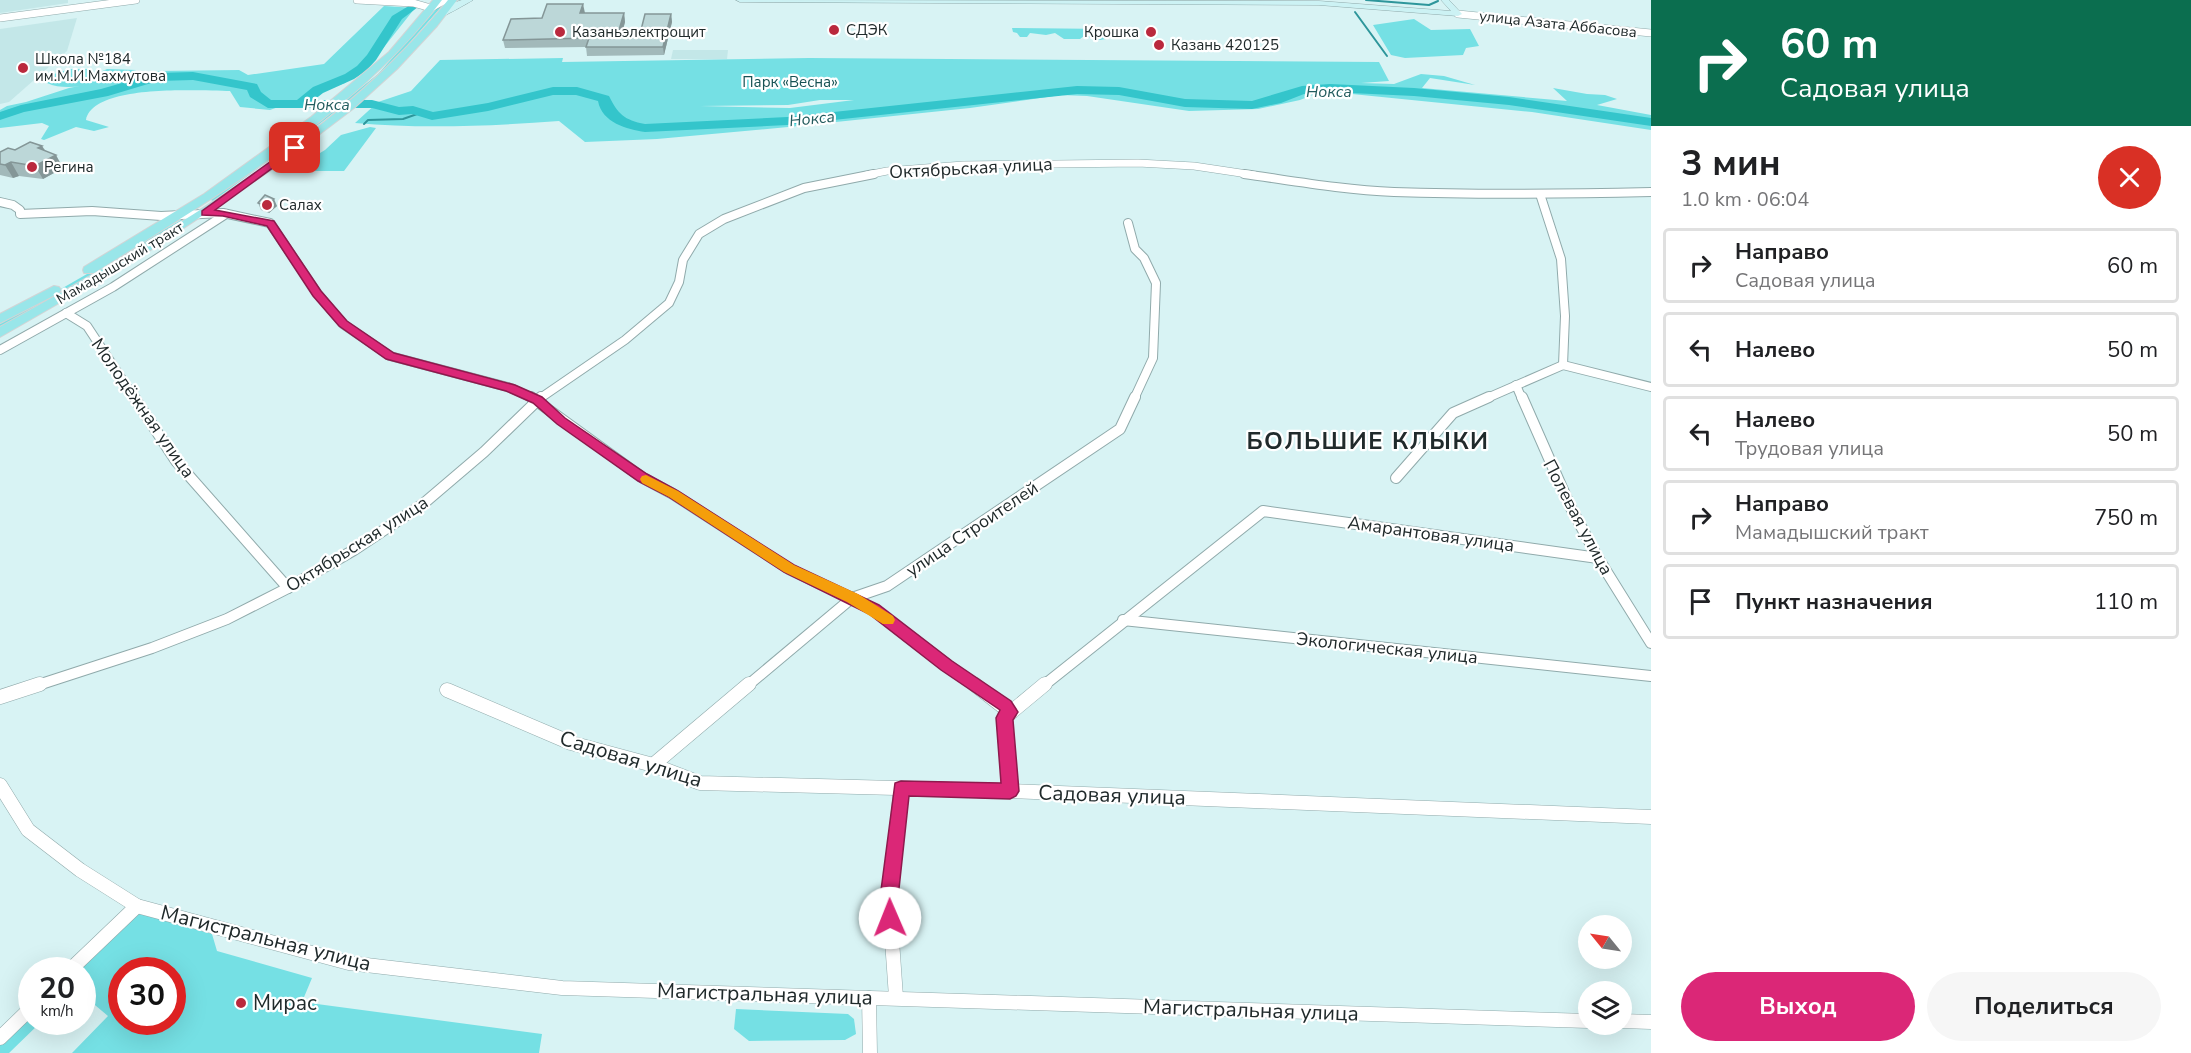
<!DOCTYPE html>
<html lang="ru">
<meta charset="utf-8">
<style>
body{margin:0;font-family:"Nunito Sans",sans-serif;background:#f6f6f6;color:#202124;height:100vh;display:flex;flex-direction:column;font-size:22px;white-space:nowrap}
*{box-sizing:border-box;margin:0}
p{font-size:20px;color:#757577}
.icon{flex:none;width:33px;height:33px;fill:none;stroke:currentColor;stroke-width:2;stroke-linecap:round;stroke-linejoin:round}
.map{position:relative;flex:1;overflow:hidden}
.sheet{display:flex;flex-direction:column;background:#fff;width:540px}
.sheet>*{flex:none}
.banner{background:#0b6e4f;color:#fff;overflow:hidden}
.needle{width:39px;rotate:300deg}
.controls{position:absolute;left:1578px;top:915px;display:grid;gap:12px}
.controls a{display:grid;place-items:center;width:54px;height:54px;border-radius:50%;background:#fff;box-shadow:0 6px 24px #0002;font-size:30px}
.speed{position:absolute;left:18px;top:957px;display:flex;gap:12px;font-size:30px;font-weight:700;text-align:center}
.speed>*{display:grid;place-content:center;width:78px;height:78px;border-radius:50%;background:#fff;box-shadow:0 6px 24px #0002;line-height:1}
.speed small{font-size:15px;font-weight:400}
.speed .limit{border:9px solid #d22;background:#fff;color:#111}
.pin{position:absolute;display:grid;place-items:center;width:51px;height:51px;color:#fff;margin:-26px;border-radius:12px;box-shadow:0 3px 9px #0006}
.me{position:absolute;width:66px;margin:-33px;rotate:359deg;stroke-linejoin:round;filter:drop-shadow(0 0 4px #0008)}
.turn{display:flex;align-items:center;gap:21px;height:126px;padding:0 30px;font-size:27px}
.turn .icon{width:78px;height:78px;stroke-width:2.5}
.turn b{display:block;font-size:42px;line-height:51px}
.round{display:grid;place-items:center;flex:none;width:63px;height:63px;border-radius:32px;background:#f6f6f6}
.summary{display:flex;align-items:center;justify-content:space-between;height:102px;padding:0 30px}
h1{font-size:36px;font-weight:700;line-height:45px}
.button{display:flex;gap:12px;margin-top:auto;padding:12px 30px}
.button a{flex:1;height:69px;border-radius:36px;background:#db2777;color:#fff;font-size:24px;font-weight:700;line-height:69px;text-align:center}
.button a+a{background:#f6f6f6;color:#202124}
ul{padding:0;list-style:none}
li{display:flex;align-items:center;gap:18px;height:75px;margin:0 12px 9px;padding:0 18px;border:3px solid #e0e0e0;border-radius:6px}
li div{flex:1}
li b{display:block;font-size:22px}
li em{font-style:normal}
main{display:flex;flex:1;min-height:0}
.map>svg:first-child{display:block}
</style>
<main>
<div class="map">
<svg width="1651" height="1053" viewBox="0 0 1651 1053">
<rect width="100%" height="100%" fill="#d8f3f4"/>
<g fill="#c3e7e8">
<polygon points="0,0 68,0 68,3 0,13"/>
<polygon points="77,18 67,51 9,102 0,104 0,29"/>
<polygon points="673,50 728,50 727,59 671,59"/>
</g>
<g fill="#75e0e4" fill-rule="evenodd">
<polygon points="440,5 443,5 382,74 322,122 213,201 209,199 320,121 378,74"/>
<path d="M384 6 415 8 373 61 345 83 270 110 240 107 230 91C201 91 93 83 86 120L109 127 94 131 76 127 44 140 41 139 49 126 42 123 0 128V110L7 106 26 102 69 88 155 71 239 70 248 75 324 64Z"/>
<polygon points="1414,19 1431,30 1470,29 1479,46 1466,48 1463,55 1405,58 1391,55 1373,25"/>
<polygon points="1012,28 1109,29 1112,38 1100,40 1084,36 1080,39 1064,39 1055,33 1046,35 1030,33 1027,37 1020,37 1017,33 1013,32"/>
<path d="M563 58 562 62 809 58 1379 62 1389 81 1361 83 1394 84 1421 74 1444 76 1475 85 1430 78 1422 88 1567 101 1553 88 1587 94 1605 95 1617 99 1597 105 1651 115V130L1532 112 1342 93 1315 94 1300 100 1258 109 1189 111 1087 96 1061 95 970 108 788 127 657 139 585 142 559 121C491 126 423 129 355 123L378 102 411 91 440 60ZM820 100H854L790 108 700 106 788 105Z"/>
<path d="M70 69H88L94 75 107 69 136 70 131 74C107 80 71 94 47 83L51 75Z"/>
<polygon points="370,127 376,128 344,171 314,171 297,167 325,150 341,135"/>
<polygon points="181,220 186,221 0,328 0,324"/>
<path d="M135 912 212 934 217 951 312 978 302 1002 542 1034 539 1053H72L108 1016 83 995 82 970H76ZM122 970H172V1022H122Z"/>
<polygon points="736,1009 848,1014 854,1019 856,1034 845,1040 749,1041 734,1029"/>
<polygon points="31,1014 32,1022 41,1022 9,1053 0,1053 0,1044"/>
</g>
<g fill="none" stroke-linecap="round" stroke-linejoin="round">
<g stroke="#2e969b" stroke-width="2">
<polyline points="1366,0 1429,5 1438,1"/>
<polyline points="1355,12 1387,56"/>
<polyline points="364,124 368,120 403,119 420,113"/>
</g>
<path fill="#34c5cb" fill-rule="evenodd" d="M412 4 418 7 402 19 376 60 366 71 354 79 323 93 314 100H372L399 107 413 106 433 112 488 103 553 87H577L609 96C618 114 624 120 645 124L787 117 1077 86 1119 87 1185 99 1252 101 1302 86 1330 84 1414 88 1509 97 1651 118V126L1509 105 1414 96 1330 92 1304 94 1281 103 1252 109 1185 107 1119 95 1077 94 787 125 645 132C627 129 602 123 598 101L576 95H553L488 111 432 120 412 114 399 115 372 108H268L250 97 247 90 193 80 158 81 108 96 24 112 0 120V112L21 105 101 89 157 73 193 72 252 83 257 84 261 92 271 100H297L313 87 345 74 357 66 367 55 392 16Z"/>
<defs>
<g id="street-far3">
<polyline points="357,0 413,3 431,8 445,0"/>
<polyline points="1458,14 1651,33"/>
<polyline points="0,18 136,0"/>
<polyline points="867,175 887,171 963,165 1138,163 1194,166 1254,175"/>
</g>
<g id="street-far2">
<path d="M1244 174C1294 181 1344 190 1394 192 1480 195 1565 194 1651 192"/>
<polyline points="1540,194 1561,259 1565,316 1563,365"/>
<polyline points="0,202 13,205 20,210 20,214 92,211 161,216 223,213 270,223 317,293 343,324 390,356 511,388 534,399"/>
<polyline points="1128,223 1135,249 1144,258 1156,283 1153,358 1134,399"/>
<polyline points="66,313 87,326 135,399"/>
<polyline points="0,350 113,287 226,214"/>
<polyline points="1563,365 1651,387"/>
<polyline points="1516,385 1522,399"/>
<polyline points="539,399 625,340 669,303 679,282 683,260 699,234 724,219 804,188 874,174"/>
<polyline points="1485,399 1563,365"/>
</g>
<g id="street-far1">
<polyline points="134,397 176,461 288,588"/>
<polyline points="531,397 643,478 673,494 789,569 874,609 976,686"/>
<polyline points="1522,397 1570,506 1598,558 1651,643"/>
<polyline points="1396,478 1453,413 1489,397"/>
<polyline points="1123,620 1651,676"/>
<polyline points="35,686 152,648 227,619 288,588 354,550 423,504 484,452 541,397"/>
<polyline points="747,686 852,598 887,586 1120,429 1135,397"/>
<polyline points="1043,686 1263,511 1598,558"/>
</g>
<g id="street">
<polyline points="974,684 1010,712"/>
<polyline points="447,690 571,743 653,765 700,783 1010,791 1651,817"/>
<polyline points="0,697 40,684"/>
<polyline points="653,765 749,684"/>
<polyline points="0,785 28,830 80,870 137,906 349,963 562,988 1588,1021"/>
<polyline points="1010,791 1004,718 1045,684"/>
<polyline points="70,970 137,906"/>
<polyline points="896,997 889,898 901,788"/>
<polyline points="869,998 870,1053"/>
<polyline points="1622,1021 1651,1022"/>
<polyline points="0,1038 32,1007"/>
</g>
<g id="secondary">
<path d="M462 0H473C468 3 442 18 438 18V14L450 4Z"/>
<polygon points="736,0 1319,1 1451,11 1441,0 1449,0 1462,14 1458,16 1319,5 740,2"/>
</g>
<g id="primary">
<path d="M433 0H442C354 116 216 196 94 273H84L83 270 84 267 204 194 311 117 389 52Z"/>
<path d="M448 0H457L437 26 397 69 354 108 283 162 146 253 0 337V327C156 239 335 142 448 0Z"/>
<polygon points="54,286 59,287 61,290 59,293 0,323 0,314"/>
</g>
</defs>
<use href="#street-far3" stroke="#90aaab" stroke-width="8"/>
<use href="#street-far2" stroke="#90aaab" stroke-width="10"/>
<use href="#street-far1" stroke="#90aaab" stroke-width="12"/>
<use href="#street" stroke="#90aaab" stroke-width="15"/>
<use href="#secondary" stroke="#90aaab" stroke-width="1"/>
<use href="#primary" stroke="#d2d4d5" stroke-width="2"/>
<use href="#street-far3" stroke="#fff" stroke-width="7"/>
<use href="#street-far2" stroke="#fff" stroke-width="8"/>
<use href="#street-far1" stroke="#fff" stroke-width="10"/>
<use href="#street" stroke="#fff" stroke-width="14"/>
<use href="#secondary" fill="#ccf2f4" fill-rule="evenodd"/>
<use href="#primary" fill="#99e6e9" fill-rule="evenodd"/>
</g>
<g fill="#a2b9ba">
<polygon points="585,13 624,13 625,22 623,30 641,30 671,14 672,22 664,55 587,56 586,47 505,48 503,40 542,18"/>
<polygon points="42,146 45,150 63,168 43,179 19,176 13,178 0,175 0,152"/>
<polygon points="258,203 277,206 269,213 261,210"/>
</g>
<g fill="#849697">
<polygon points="583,4 585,13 582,22 580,13"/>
<polygon points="624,13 625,22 620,39 619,30"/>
<polygon points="671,14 672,22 664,55 663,47"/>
<polygon points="42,146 49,158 56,155 63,168 43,179 35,166 38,148"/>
<polygon points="11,162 19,176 13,178 5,165"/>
<polygon points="274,199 277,206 269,213 266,206"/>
</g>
<g fill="#bcd7d8" stroke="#849697" stroke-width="1.5">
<polygon points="547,4 583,4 580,13 624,13 619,30 641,30 645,14 671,14 663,47 586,47 589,38 503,40 511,19 542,18"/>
<polygon points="30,142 42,146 38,148 56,155 35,166 11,162 5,165 0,164 0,152 8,148 15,150"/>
<polygon points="265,195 274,199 266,206 258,203"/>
</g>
<polygon fill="#db2777" stroke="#8e194d" stroke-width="1.5" points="292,146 300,148 215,210 274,221 321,291 347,321 394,353 515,385 542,397 565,418 647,474 678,491 794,565 879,605 952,661 1011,701 1018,712 1013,720 1019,791 1016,796 1010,799 909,796 898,898 899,918 897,924 890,927 884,924 880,898 895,783 901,781 1001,783 996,718 1000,710 941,670 869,614 784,572 669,497 638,481 557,424 533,403 506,391 386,359 339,326 313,296 267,226 223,216 202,215 202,211"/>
<polygon fill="#f59e0b" points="646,475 678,491 794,565 858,594 893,616 895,620 893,624 883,624 847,602 784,572 669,497 642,483 640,479 642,476"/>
<g fill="#ba293d" stroke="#fff" stroke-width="2">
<circle cx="834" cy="30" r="6"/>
<circle cx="560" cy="32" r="6"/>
<circle cx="1151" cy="32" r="6"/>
<circle cx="1159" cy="45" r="6"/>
<circle cx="23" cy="68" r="6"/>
<circle cx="32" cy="167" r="6"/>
<circle cx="267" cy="205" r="6"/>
<circle cx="241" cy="1003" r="6"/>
</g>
<g text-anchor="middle" stroke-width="4.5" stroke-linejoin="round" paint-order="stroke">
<g font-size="15" fill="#202a2b" stroke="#fff">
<text transform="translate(1558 24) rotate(6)" y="5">улица Азата Аббасова</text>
<text transform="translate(120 263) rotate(-31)" y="5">Мамадышский тракт</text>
</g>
<g font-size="15" fill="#202a2b" stroke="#fff" text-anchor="start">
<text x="846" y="35">СДЭК</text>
<text x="572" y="37">Казаньэлектрощит</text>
<text x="1139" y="37" text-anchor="end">Крошка</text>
<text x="1171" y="50">Казань 420125</text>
<text x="35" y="64">Школа №184<tspan x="35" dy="17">им.М.И.Махмутова</tspan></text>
<text x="44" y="172">Регина</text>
<text x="279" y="210">Салах</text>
</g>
<g font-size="15" fill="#175254" stroke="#fff">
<text x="790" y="87">Парк «Весна»</text>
</g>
<g font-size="16" font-style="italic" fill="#235c5e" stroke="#fff">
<text x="1329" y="97">Нокса</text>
<text x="327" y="110">Нокса</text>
<text transform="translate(812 118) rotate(-6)" y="6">Нокса</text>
</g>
<g font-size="18" fill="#202a2b" stroke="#fff">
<text transform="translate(971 168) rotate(-3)" y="6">Октябрьская улица</text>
<text transform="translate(143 408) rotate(55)" y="6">Молодёжная улица</text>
<text transform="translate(1578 517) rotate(62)" y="6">Полевая улица</text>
<text transform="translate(972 529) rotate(-34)" y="6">улица Строителей</text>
<text transform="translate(1431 534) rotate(8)" y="6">Амарантовая улица</text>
<text transform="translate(357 544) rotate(-32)" y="6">Октябрьская улица</text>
<text transform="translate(1387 648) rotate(6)" y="6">Экологическая улица</text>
</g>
<g font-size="21" fill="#202a2b" stroke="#fff">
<text transform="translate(631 759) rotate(17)" y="7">Садовая улица</text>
<text transform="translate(1112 795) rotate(2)" y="7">Садовая улица</text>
<text transform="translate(266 938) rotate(14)" y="7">Магистральная улица</text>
<text transform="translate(765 994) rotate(2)" y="7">Магистральная улица</text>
<text transform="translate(1251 1010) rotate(2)" y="7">Магистральная улица</text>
</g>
<g font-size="21" fill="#202a2b" stroke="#fff" text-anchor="start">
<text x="253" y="1010">Мирас</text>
</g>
<g font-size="24" font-weight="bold" letter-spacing="1.5" fill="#202a2b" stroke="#fff">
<text x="1368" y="449">БОЛЬШИЕ КЛЫКИ</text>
</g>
</g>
</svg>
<div class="controls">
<a><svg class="needle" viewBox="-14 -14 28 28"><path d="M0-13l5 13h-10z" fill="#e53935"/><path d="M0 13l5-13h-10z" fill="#757577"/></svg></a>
<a><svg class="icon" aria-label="layers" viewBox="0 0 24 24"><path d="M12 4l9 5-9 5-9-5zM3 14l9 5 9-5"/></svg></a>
</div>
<div class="speed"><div>20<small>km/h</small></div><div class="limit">30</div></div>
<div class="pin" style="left:295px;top:148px;background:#d93025"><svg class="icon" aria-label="arrive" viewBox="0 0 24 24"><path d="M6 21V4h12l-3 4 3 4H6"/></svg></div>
<svg class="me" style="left:890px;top:918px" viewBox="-20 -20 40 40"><circle r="19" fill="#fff"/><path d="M0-13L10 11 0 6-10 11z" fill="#db2777"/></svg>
</div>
<section class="sheet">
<div class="banner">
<div class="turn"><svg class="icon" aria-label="right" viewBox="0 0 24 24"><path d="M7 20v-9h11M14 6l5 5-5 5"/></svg><div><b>60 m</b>Садовая улица</div></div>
</div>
<div class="summary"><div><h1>3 мин</h1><p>1.0 km · 06:04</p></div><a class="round" style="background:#d93025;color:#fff"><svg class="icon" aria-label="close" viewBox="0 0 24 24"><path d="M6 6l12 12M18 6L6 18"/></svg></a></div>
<ul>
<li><svg class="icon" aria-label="right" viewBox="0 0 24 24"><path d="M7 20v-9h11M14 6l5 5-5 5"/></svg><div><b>Направо</b><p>Садовая улица</p></div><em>60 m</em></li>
<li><svg class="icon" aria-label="left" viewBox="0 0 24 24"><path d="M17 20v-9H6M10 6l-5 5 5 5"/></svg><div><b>Налево</b></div><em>50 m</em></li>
<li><svg class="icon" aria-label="left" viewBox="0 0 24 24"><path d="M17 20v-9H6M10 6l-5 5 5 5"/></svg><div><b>Налево</b><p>Трудовая улица</p></div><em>50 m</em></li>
<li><svg class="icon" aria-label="right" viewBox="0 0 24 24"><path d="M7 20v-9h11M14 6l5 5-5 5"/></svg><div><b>Направо</b><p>Мамадышский тракт</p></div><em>750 m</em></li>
<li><svg class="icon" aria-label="arrive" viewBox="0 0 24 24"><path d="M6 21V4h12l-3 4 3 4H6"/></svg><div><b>Пункт назначения</b></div><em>110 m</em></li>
</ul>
<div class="button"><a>Выход</a><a>Поделиться</a></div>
</section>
</main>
